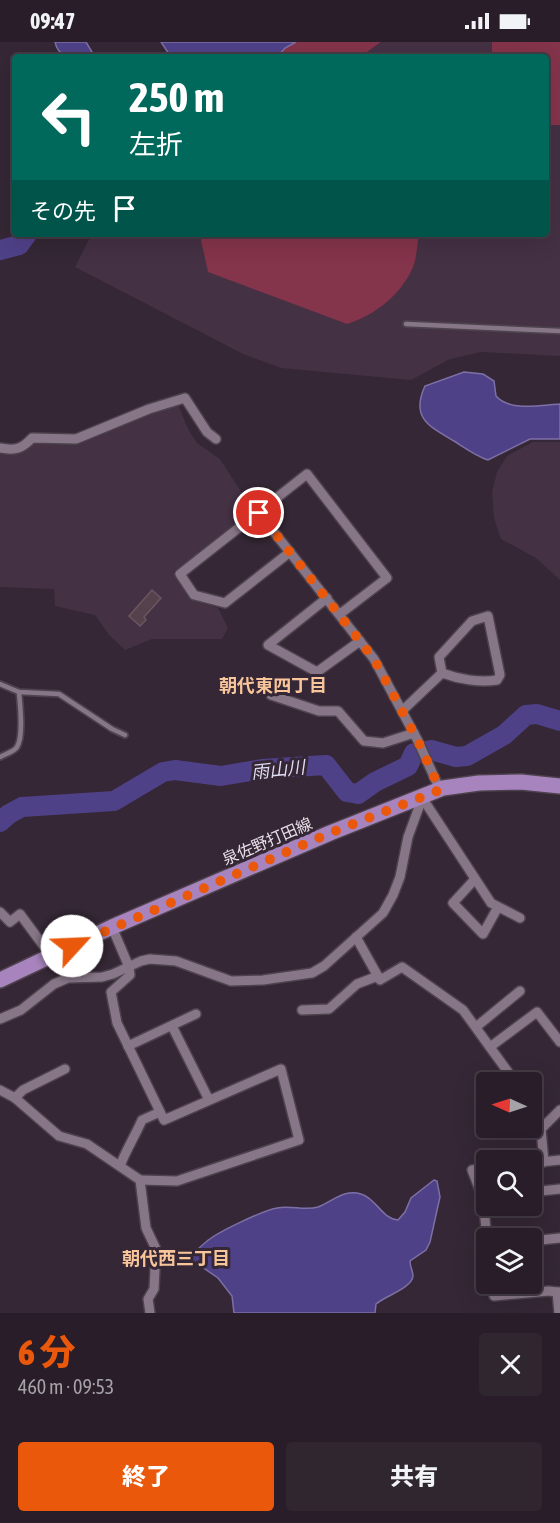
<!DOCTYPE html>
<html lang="ja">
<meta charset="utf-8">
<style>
body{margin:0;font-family:"Asap Condensed","Noto Sans JP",sans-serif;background:#302630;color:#f1f3f6;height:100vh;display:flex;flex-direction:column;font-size:22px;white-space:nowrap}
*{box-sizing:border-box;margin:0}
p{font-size:20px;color:#a5a2a8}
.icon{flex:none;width:33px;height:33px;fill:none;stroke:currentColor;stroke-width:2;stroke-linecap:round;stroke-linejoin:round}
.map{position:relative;height:1271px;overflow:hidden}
.panel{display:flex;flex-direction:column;background:#281d28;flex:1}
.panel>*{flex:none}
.banner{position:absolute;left:12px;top:12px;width:537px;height:183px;border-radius:6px;box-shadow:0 6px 24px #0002,0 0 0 2px #443b45;background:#00695c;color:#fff;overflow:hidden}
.needle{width:39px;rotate:273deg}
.tools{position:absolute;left:476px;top:1030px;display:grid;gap:12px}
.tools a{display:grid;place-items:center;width:66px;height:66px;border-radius:6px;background:#281d28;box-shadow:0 6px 24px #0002,0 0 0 2px #443b45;font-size:30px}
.pin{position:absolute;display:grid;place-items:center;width:51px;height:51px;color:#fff;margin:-26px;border:3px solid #fff;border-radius:50%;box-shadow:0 2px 6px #0007}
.me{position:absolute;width:66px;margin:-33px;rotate:65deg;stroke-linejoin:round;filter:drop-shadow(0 0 4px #0008)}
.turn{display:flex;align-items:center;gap:21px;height:126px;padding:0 18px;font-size:27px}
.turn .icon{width:78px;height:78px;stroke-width:2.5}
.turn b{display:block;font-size:42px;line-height:51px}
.then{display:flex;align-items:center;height:57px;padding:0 18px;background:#0003;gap:12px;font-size:22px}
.round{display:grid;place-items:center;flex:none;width:63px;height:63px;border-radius:6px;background:#302630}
.overview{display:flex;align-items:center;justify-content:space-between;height:102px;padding:0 18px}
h1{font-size:36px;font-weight:800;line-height:45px;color:#ea580c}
.cta{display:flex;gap:12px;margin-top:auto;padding:12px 18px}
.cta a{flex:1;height:69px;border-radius:6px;background:#ea580c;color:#fff;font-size:24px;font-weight:800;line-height:69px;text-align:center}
.cta a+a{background:#302630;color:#f1f3f6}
.status{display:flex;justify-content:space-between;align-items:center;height:42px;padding:0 30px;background:#281d28;direction:ltr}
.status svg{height:16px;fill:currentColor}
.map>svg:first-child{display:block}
</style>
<div class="status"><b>09:47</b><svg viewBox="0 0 49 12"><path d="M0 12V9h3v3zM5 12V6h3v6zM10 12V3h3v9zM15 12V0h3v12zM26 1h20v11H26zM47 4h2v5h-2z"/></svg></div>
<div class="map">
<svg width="560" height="1271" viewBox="0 0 560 1271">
<rect width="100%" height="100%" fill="#352735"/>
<g fill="#443144">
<polygon points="381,0 560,0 560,314 481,310 450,317 411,338 281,326 243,312 75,225 92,192 546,192 546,15 360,15"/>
<polygon points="178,362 188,387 197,401 220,417 244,454 261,461 173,530 190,557 218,566 228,586 222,597 152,597 125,608 109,593 95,573 55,564 54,547 0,545 0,411 20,412 35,400 75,400 149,371"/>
<polygon points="533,400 560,400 560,538 536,516 501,497 494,476 492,450 497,430 507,414"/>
</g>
<g fill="#84344b">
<polygon points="296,0 381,0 360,15 277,15 285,6"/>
<polygon points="492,0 560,0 560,83 546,83 546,15 492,15"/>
<path d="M206 192H419C417 202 417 215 413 225 402 252 374 274 347 282L208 230 201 198Z"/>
</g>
<g fill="#4f4188" stroke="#7d70a5" stroke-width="1.5">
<path d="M55 0H86L92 10V15C76 15 59 19 55 0Z"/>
<polygon points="161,0 296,0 285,6 277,15 171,15"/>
<path d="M464 330 483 332 494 339 496 354C510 370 541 363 560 362V397H530L488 418C476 414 465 406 454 399 430 385 410 376 425 344Z"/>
<path d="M434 1138 437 1139 440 1155 430 1200 426 1208 410 1219C410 1225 413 1229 413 1234 412 1246 385 1254 376 1262L375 1271H234L232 1254 218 1236 189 1216C195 1211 200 1204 206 1200 217 1190 262 1169 277 1166 290 1163 305 1169 318 1165 333 1159 344 1147 361 1152 376 1156 382 1177 398 1178L405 1170 411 1156Z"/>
</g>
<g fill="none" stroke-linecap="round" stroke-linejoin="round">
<g stroke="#4f4188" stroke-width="20">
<polyline points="0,208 19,203 27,192"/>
<polyline points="0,780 9,772 22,765 114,759 163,730 175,728 221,734 262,727 326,723 347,750 358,752 375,740 408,724 414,711 431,708 456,715 467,714 504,693 526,673 537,672 560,679"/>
</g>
</g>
<polygon fill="#55414c" stroke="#6b5660" stroke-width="1.5" points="152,548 161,556 144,575 146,578 140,584 129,574"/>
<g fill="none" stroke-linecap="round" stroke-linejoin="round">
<defs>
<g id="service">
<polyline points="406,282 560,289"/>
<polyline points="0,642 19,650 59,652 112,687 125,693"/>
<path d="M0 715C5 712 14 710 17 705 24 694 20 663 19 650"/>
</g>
<g id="minor">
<path d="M0 406C15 409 22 407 32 396L76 397 149 367 185 356 207 390 216 397"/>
<polyline points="259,471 374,617 418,699 440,748"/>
<polyline points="290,510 225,561 194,553 180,532 307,432 387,536 340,572"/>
<polyline points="327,556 268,603 317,630 360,599"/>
<polyline points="271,653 319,669 338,669 364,699 383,701 414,691"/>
<path d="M402 669 442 631C458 637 480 641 497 638L500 633 488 574 472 579 439 615 442 631"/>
<polyline points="423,757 491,861 520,876"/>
<polyline points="475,837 453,861 483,892 498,865"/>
<polyline points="0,870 10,880 20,872 51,914"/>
<polyline points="112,885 129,925 130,933 111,950 117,981 164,1078 281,1027 299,1098 177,1139 140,1138"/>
<polyline points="356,895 380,938 402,925 463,968 516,1041"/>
<polyline points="302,968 329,967 357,942 378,934"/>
<polyline points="0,977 21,968 54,942 68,936 102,935 113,932 141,919 150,917 176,919 231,939 263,938 312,931 324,924 383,871 393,853 400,835 408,795 423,754"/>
<polyline points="172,984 209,1058"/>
<polyline points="476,985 520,949"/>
<polyline points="128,1004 196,972"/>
<polyline points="490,1005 537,970 560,1000"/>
<polyline points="0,1048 15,1056 59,1094 87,1102 140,1138 146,1186 156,1207 154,1247 148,1257 150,1271"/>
<polyline points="15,1056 23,1048 65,1027"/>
<polyline points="544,1120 541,1087 560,1068"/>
<polyline points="531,1121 560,1118"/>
<path d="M120 1124C126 1108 135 1094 142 1078L160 1070"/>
<polyline points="486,1126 472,1128 483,1156 487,1197"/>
<polyline points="531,1150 560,1147"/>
<polyline points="531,1199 560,1196"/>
<polyline points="493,1242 494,1254 549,1249 557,1250"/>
<polyline points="559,1271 557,1250 560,1250"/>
</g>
<polyline id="primary" points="0,938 112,885 330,791 443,746 479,741 521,740 560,744"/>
</defs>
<use href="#service" stroke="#4d424d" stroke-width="8"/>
<use href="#minor" stroke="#4d424d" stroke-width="12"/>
<use href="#primary" stroke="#4d424d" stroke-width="18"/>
<use href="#service" stroke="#877687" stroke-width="4.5"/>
<use href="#minor" stroke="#877687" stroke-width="9"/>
<use href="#primary" stroke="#a784bd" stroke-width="15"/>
</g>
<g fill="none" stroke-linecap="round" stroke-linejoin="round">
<polyline stroke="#ea580c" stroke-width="10" stroke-dasharray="0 18" points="72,904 330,791 440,748 418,699 374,617 259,471"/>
</g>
<g text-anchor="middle" stroke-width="6" stroke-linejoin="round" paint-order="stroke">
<g font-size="16" fill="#e9dfe8" stroke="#352735">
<text transform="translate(267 799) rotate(-23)" y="6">泉佐野打田線</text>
</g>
<g font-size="18" font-weight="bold" fill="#f8c59b" stroke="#352735">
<text x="273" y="650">朝代東四丁目</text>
<text x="176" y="1223">朝代西三丁目</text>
</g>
<g font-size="18" font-style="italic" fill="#dfddf2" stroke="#352735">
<text transform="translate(278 728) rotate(-6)" y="6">雨山川</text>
</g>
</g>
</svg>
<div class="tools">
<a><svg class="needle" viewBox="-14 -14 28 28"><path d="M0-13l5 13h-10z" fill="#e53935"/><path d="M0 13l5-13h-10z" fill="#a5a2a8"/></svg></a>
<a><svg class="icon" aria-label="search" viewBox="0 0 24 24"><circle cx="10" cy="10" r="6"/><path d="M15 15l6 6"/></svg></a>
<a><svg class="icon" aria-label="layers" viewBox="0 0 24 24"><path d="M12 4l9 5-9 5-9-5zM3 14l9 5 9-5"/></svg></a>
</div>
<div class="pin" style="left:259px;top:471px;background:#d93025"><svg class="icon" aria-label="arrive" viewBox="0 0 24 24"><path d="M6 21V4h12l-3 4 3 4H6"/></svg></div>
<svg class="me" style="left:72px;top:904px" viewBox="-20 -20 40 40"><circle r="19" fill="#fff"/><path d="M0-13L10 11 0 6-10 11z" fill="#ea580c"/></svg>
<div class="banner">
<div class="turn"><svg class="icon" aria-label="left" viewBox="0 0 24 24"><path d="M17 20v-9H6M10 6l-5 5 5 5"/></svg><div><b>250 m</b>左折</div></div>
<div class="then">その先<svg class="icon" aria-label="arrive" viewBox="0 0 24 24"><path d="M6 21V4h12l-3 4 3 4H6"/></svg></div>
</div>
</div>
<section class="panel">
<div class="overview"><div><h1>6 分</h1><p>460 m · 09:53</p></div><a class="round"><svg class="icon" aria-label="close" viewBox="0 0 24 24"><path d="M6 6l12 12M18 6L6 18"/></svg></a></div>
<div class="cta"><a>終了</a><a>共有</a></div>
</section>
